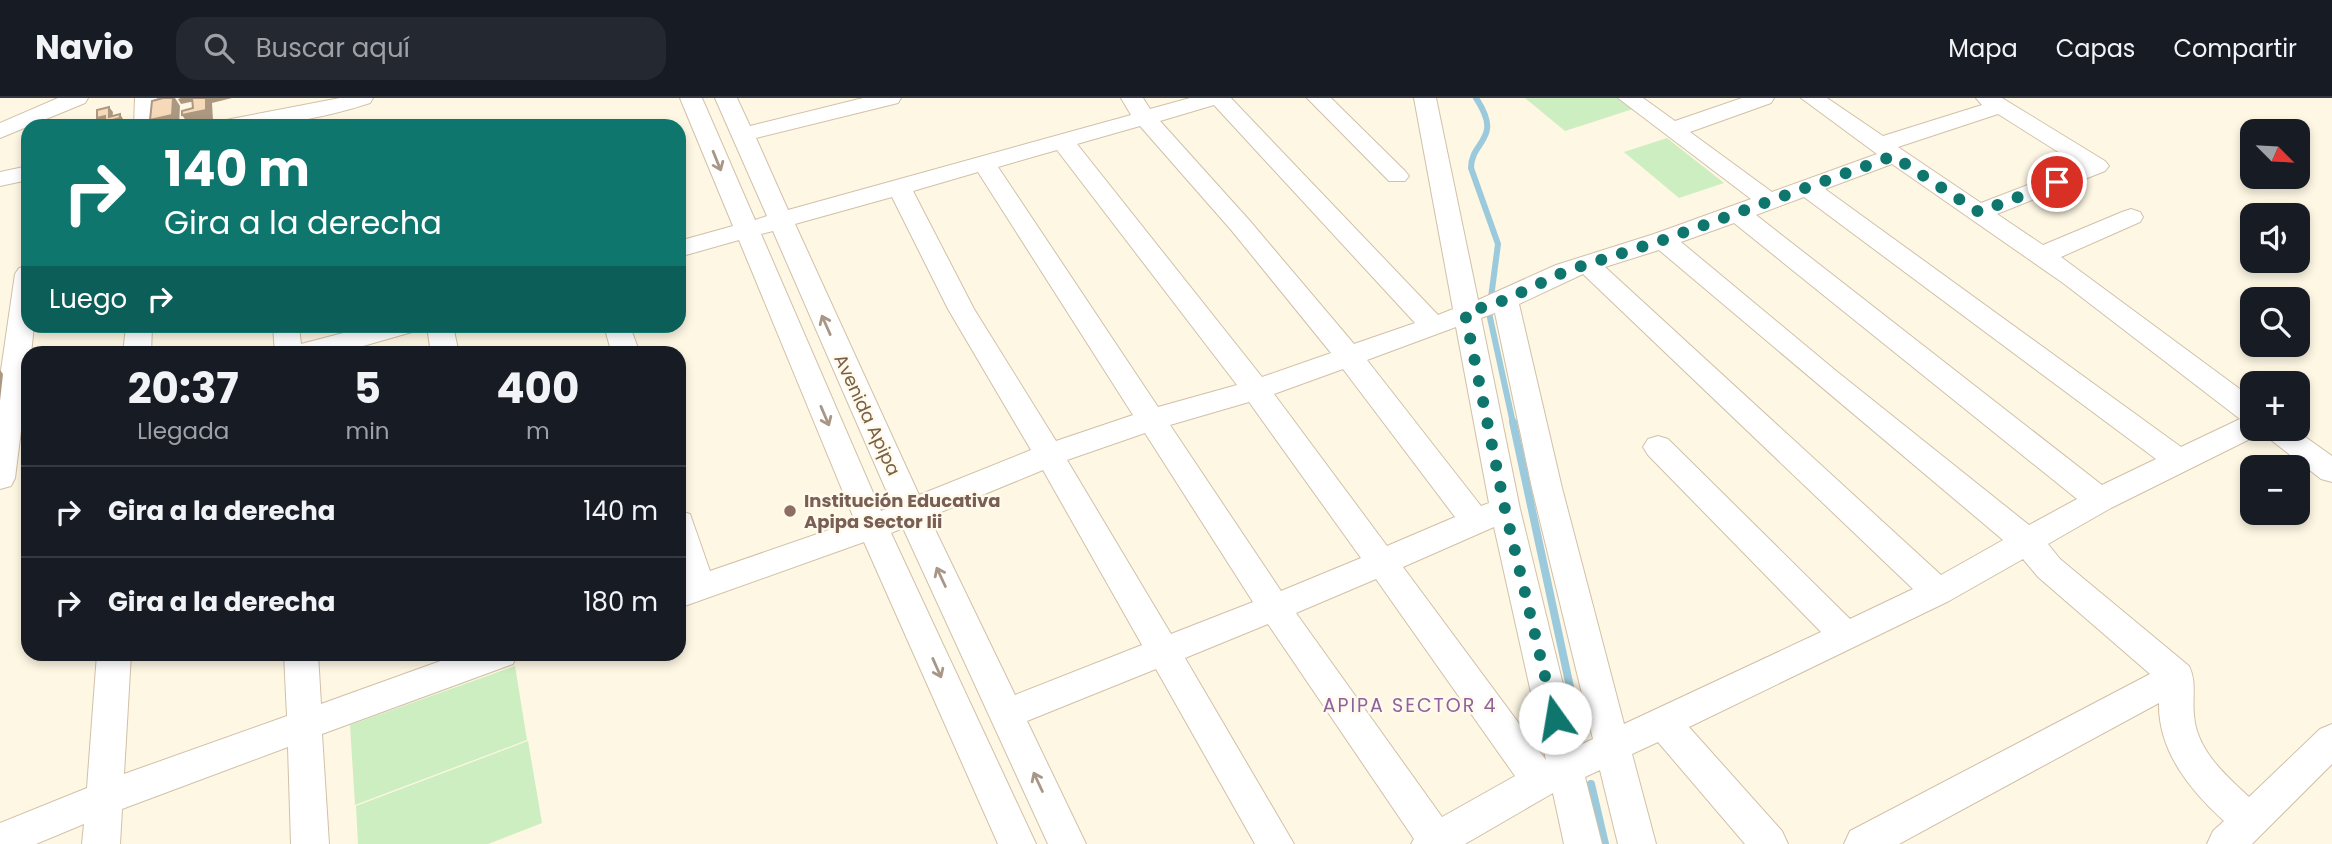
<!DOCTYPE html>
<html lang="es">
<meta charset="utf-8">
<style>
body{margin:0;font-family:Poppins,sans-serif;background:#242831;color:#f1f3f6;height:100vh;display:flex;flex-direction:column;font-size:26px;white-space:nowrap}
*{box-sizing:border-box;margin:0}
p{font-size:23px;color:#9ea1a6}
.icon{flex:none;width:38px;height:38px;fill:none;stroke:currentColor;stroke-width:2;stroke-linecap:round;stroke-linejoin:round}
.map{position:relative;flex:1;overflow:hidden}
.side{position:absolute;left:21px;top:248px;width:665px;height:315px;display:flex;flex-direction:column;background:#171b24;border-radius:21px;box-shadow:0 4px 10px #0003}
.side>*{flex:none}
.top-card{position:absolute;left:21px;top:21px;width:665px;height:214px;border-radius:21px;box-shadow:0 4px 10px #0003;background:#0f766e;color:#fff;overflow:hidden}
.needle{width:46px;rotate:114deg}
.tools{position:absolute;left:2240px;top:21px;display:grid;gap:14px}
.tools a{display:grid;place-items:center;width:70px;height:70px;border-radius:14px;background:#171b24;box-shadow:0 4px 10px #0003;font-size:35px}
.pin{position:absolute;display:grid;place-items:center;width:60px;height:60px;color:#fff;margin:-30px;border:4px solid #fff;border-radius:50%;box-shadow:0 2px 7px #0007}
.me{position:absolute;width:77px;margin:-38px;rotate:347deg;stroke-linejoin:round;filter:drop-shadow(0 0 5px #0008)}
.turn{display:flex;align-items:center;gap:24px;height:147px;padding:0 28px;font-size:32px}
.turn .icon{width:91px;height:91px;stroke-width:2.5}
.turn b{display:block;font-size:49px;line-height:60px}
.then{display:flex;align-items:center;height:66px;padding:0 28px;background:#0003;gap:14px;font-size:26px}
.eta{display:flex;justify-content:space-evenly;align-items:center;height:119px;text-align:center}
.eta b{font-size:42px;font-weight:700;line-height:49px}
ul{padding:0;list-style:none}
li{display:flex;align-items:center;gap:21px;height:91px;padding:0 28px;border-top:2px solid #363941}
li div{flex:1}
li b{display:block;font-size:26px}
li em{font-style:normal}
header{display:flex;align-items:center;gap:42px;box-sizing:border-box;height:98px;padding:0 35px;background:#171b24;border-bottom:2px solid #363941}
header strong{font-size:33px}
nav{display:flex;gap:38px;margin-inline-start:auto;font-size:24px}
.search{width:490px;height:63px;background:#242831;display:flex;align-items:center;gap:18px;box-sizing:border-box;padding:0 24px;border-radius:21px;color:#9ea1a6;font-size:26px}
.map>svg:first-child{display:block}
</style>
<header>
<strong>Navio</strong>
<div class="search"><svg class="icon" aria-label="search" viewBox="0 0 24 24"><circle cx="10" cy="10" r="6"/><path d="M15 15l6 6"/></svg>Buscar aquí</div>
<nav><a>Mapa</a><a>Capas</a><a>Compartir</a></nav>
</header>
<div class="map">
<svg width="2332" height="746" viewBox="0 0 2332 746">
<rect width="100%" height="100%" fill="#fef7e4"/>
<g fill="#cdeec0">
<polygon points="1525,0 1623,0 1636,10 1565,33"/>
<polygon points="1667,40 1724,85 1679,100 1624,54"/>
<polygon points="515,568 527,642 355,707 350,627"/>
<polygon points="528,643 542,725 488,746 358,746 356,708"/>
</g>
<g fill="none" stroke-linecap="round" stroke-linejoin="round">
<path stroke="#9bcadd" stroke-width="6" d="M1476 0C1504 42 1471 42 1471 70L1498 146 1489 215 1513 325"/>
<g stroke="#9bcadd" stroke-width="8">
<polyline points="1513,324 1581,640"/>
<polyline points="1591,686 1605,746"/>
</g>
<defs>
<g id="minor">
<polygon points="58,0 88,0 85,5 0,40 0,25"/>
<polygon points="135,0 157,0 156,28 134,28"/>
<path d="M340 0H373L370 5C318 22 274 28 220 28L223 23 231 21Z"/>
<path d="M680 0H702L755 122 767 118 715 0H737L750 28 863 0H901L898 5 756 40 788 112 1131 17 1121 0H1143L1150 11 1190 0H1231L1438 217 1453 211 1414 0H1436L1478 202 1556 167 1654 136 1751 101 1618 0H1643L1675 23 1742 0H1774L1771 5 1690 34 1772 94 1877 56 1801 0H1827L1883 38 1982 7 1976 0H2002L2105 63 2109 68 2105 73 1997 116 2043 147 2122 114 2131 111 2140 114 2143 119 2140 124 2061 159 2252 300V331H2294L2332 358V384L2321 381 2262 335 2111 410 2048 446 2060 461 2189 568C2197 584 2192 600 2194 617 2196 651 2225 677 2249 699L2320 631 2332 626V666L2252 746H2207L2213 733 2224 723C2190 692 2158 653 2159 605L1899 746H1844L1850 733 2150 576 2038 479 2023 461 1949 503 1689 629 1782 733 1788 746H1745L1658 644 1632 656 1656 746H1618L1600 672 1585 679 1602 746H1564L1553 695 1465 746H1411L1414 741 1268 526 1185 560 1294 746H1255L1156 571 1027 623 1086 746H1048L903 430 891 435 1036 746H998L864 444 679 510V413L690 416 710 473 855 423 739 142 679 159V143L733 128ZM1214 7 1415 225 1354 246 1250 123 1160 23ZM1998 16 2079 67 1981 105 1898 49ZM1140 28 1232 133 1331 255 1262 279 1077 46ZM1057 52 1237 287 1158 309 998 69ZM1892 66 2063 185 2240 321 2181 349 1825 91ZM978 74 1133 317 1056 343 974 211 913 93ZM892 99 948 211 1031 352 919 397 795 126ZM1804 99 2156 361 2102 387 1756 117ZM1734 125 2077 401 2029 427 1835 272 1681 144ZM773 133 893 408 881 413 761 136ZM1659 152 2003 442 1941 477 1605 169ZM1583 176 1913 491 1850 521 1668 341 1658 338 1648 341 1643 349 1648 357 1821 534 1624 626 1562 390 1519 206ZM1495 215 1532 390 1593 641 1578 648 1520 411 1481 220ZM1456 229 1489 405 1481 408 1367 262ZM1343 271 1455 419 1387 448 1274 296ZM1249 304 1361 460 1281 493 1170 327ZM1145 335 1253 504 1171 536 1067 362ZM1043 372 1142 547 1015 597 929 419ZM1494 429 1546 662 1403 469ZM1376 481 1515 678 1442 719 1296 515Z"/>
<polygon points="1307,0 1331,0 1405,73 1409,78 1405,83 1389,83"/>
<polygon points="28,68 28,82 0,88 0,74"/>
<polygon points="28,168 28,228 34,228 31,256 28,256 28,277 15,380 11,388 0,391 0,279 15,176 19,170"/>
<polygon points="126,228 152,228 151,256 123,256"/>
<polygon points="273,228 299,228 301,246 370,228 416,228 412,234 335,256 275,256"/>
<polygon points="427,228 453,228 459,256 431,256"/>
<polygon points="604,228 630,228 640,256 612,256"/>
<polygon points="97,556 131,556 124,676 287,618 284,556 318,556 321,606 460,556 517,556 513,566 322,636 329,746 291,746 288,649 122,711 120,746 82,746 84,726 36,746 0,746 0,725 87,690"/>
</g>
</defs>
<use href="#minor" stroke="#d1c0a8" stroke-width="2"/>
<use href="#minor" fill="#fff" fill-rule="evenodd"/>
</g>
<g fill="#ac9881">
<polygon points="173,0 175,0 180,8 179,27 174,28 154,28 150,22"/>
<polygon points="181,0 200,0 200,2 181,6 178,1"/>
<polygon points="206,0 232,0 212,5 213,22 189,27 182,17"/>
<polygon points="109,9 113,14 112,22 120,16 123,21 124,25 114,28 108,28 105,24"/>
<polygon points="105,18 109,23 104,24 107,28 103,28 97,20"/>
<polygon points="0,272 3,276 0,303"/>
</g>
<g fill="#f6d9b8" stroke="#ac9881" stroke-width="2">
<polygon points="163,0 173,0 172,17 150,22 152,3"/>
<polygon points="192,0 206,0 206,12 182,17 182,13 193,10"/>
<polygon points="109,9 109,19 120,16 120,20 105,24 105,18 97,20 97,12"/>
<polygon points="104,23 103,28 93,28 93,26"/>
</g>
<defs><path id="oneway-shaft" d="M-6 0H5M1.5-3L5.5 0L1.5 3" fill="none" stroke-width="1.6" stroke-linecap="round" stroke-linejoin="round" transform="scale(1.75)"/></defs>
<g stroke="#a89787">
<use href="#oneway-shaft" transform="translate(717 63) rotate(68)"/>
<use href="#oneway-shaft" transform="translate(826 227) rotate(-114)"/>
<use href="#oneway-shaft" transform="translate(825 318) rotate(67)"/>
<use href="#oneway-shaft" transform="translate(941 479) rotate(-115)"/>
<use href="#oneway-shaft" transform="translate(937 570) rotate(66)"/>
<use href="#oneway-shaft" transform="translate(1038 684) rotate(-115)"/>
</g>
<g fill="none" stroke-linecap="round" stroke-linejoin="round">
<polyline stroke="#0f766e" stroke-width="12" stroke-dasharray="0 21.6" points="1555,620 1505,411 1465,215 1505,202 1566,173 1663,142 1893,58 1979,114 2057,84"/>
</g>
<circle fill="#8d6e63" stroke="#fffaec" stroke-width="2.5" cx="790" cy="413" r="7"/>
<g text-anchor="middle" stroke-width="5" stroke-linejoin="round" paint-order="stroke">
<g font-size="18" fill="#795f46" stroke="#fffaec">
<text transform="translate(867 317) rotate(65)" y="6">Avenida Apipa</text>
</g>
<g font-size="18" font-weight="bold" fill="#785e54" stroke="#fffaec" text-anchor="start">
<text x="804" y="409">Institución Educativa<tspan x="804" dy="21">Apipa Sector Iii</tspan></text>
</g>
<g font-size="19" letter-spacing="2" fill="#91619e" stroke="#fffaec">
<text x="1410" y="614">APIPA SECTOR 4</text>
</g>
</g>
</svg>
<div class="tools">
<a><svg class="needle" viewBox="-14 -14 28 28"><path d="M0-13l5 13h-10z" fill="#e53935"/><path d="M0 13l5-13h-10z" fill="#9ea1a6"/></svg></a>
<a><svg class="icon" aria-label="sound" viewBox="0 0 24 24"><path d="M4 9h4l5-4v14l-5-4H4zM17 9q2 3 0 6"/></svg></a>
<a><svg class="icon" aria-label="search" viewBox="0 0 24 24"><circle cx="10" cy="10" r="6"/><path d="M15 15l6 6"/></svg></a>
<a>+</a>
<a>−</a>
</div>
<div class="pin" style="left:2057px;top:84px;background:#d93025"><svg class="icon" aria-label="arrive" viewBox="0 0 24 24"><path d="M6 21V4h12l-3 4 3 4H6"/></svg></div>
<svg class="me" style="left:1555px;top:620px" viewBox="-20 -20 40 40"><circle r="19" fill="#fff"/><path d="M0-13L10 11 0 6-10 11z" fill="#0f766e"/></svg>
<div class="top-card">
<div class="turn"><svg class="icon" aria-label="right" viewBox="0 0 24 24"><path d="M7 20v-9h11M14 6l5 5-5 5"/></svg><div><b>140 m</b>Gira a la derecha</div></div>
<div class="then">Luego<svg class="icon" aria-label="right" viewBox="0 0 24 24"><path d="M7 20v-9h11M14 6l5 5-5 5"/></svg></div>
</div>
<section class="side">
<div class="eta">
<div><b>20:37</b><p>Llegada</p></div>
<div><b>5</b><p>min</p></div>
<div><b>400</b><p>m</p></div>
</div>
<ul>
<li><svg class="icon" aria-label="right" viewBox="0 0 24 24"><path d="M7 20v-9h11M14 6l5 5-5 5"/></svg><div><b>Gira a la derecha</b></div><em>140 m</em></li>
<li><svg class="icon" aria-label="right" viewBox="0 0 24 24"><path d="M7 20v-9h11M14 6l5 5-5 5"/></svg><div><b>Gira a la derecha</b></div><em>180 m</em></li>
</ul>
</section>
</div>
